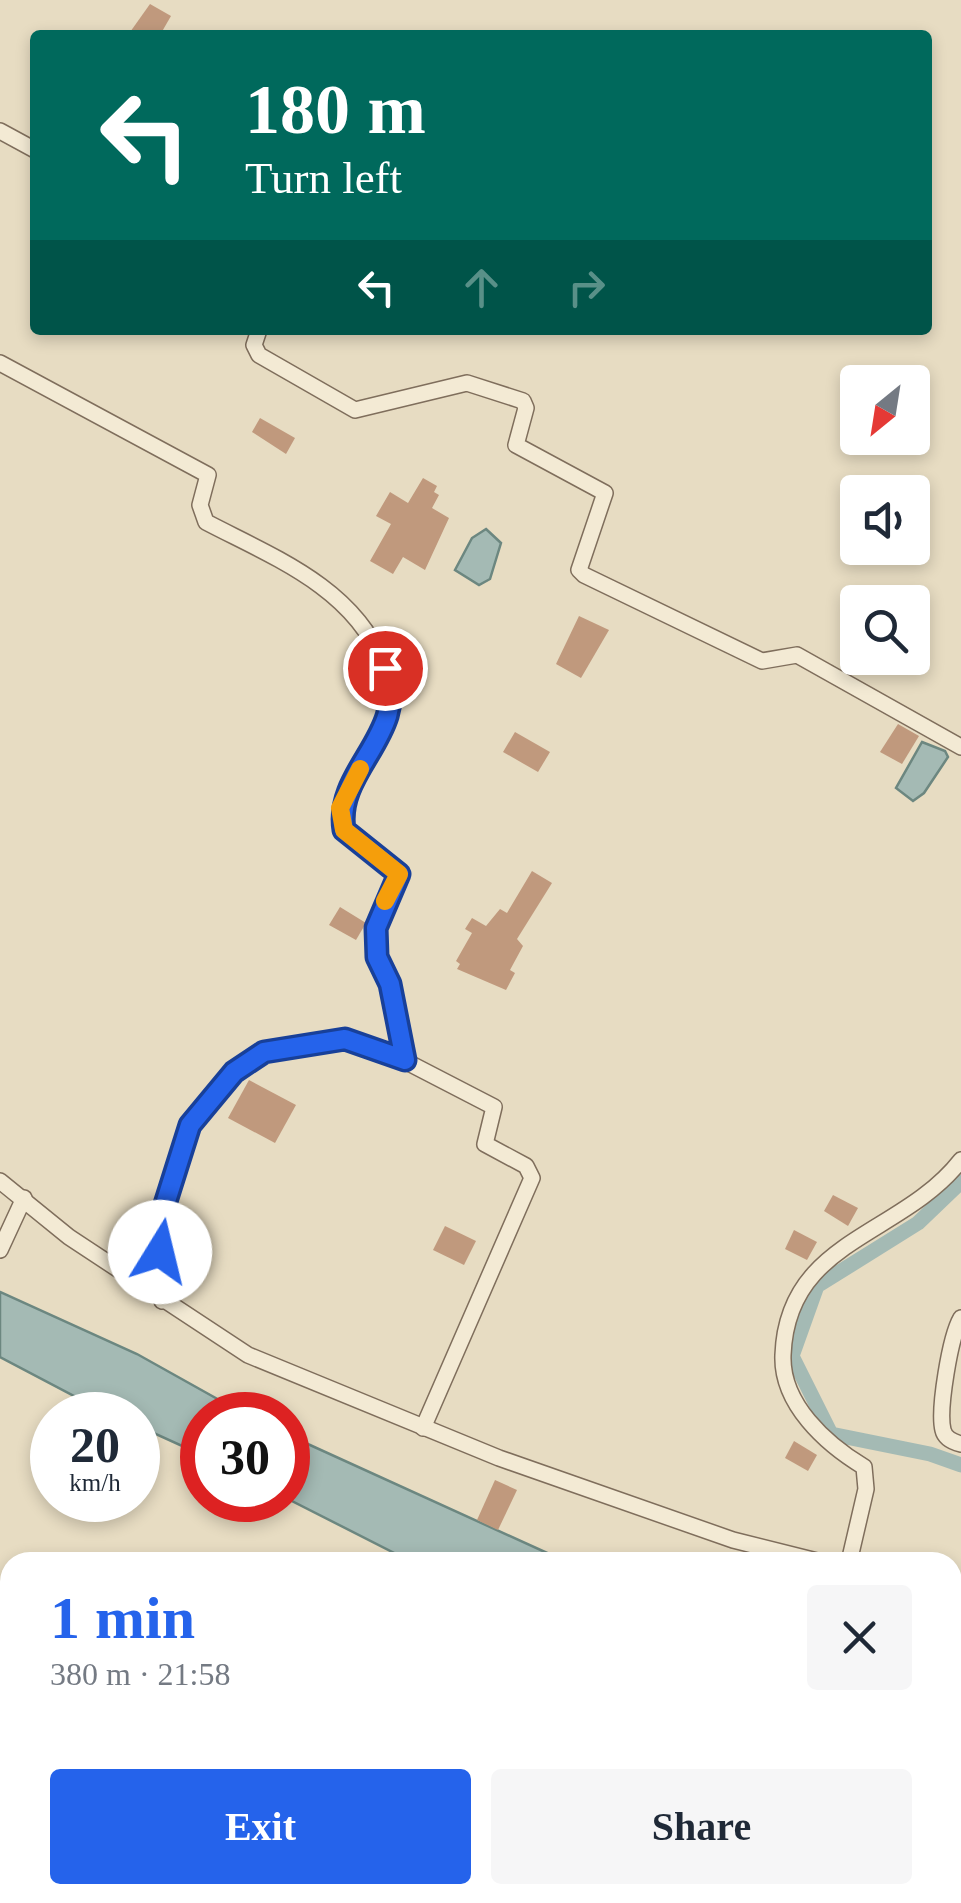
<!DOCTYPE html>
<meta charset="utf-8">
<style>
body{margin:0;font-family:Georgia,serif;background:#f6f6f7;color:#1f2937;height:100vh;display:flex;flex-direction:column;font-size:38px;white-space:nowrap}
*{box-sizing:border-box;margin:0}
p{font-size:32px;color:#747a83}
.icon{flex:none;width:55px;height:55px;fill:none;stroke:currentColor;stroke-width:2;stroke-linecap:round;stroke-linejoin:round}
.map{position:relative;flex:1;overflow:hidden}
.sheet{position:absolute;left:0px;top:1552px;width:962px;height:352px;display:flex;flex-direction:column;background:#fff;border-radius:30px 30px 0 0;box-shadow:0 5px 15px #0003}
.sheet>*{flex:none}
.top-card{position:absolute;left:30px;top:30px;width:902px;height:305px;border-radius:10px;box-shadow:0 5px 15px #0003;background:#00695c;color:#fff;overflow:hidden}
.needle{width:65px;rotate:210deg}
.buttons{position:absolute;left:840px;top:365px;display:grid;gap:20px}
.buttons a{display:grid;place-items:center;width:90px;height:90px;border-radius:10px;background:#fff;box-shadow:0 5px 15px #0003;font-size:50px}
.speed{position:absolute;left:30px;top:1392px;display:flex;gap:20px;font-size:50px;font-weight:700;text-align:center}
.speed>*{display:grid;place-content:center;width:130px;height:130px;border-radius:50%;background:#fff;box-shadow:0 5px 15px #0003;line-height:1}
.speed small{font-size:25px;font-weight:400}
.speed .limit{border:15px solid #d22;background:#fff;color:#111}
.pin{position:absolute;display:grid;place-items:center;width:85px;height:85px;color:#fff;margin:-42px;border:5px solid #fff;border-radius:50%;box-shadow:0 2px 10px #0007}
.me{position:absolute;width:110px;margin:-55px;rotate:9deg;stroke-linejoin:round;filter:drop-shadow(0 0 8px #0008)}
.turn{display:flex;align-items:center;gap:35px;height:210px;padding:0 50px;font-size:45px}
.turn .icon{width:130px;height:130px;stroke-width:2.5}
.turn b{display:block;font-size:70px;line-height:85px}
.lanes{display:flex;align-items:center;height:95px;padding:0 50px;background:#0003;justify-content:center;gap:50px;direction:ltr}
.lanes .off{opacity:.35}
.round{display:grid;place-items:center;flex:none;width:105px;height:105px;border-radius:10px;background:#f6f6f7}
.headline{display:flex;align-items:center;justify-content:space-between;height:170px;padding:0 50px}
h1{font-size:60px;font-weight:800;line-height:75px;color:#2563eb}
.button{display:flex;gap:20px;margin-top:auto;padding:20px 50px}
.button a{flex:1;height:115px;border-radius:10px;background:#2563eb;color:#fff;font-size:40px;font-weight:800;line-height:115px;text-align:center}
.button a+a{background:#f6f6f7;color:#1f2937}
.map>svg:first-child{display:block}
</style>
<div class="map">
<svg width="961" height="1903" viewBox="0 0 961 1903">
<rect width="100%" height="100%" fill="#e7dcc2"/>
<g fill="#a4bab4" stroke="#6c8780" stroke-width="2.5">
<polygon points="486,529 501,543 490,579 479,585 455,570 472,538"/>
<polygon points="922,742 945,751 948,757 924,793 913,801 896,788"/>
<polygon points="0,1292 137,1354 246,1415 202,1415 202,1455 138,1426 138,1415 113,1415 97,1408 0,1357"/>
<polygon points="288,1435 567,1562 412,1562 288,1499"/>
</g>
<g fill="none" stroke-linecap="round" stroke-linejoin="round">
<g stroke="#a4bab4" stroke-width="15">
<polyline points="961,1182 918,1223 817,1286 792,1356 831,1434 930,1454 961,1465"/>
<polyline points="240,1903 243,1895"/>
</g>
</g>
<g fill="#c0997d">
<polygon points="150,4 171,16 160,35 128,35"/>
<polygon points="260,418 295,438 286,454 252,432"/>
<polygon points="423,478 437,486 434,492 439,495 432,508 449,518 425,570 403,557 393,574 370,561 391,524 376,516 390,492 408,503"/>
<polygon points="579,616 609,630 581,678 556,664"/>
<polygon points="898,724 919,736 902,764 880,752"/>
<polygon points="515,732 550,752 538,772 503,752"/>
<polygon points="532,871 552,883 517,939 523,946 510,970 515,973 506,990 457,969 460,964 456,961 472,933 465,929 472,918 486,926 500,909 507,913"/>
<polygon points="340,907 366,923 356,940 329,925"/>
<polygon points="249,1080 296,1105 275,1143 228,1118"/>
<polygon points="833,1195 858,1208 848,1226 824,1211"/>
<polygon points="445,1226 476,1241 464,1265 433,1250"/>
<polygon points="794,1230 817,1242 807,1260 785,1249"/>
<polygon points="794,1441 817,1455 808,1471 785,1458"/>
<polygon points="495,1480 517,1490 498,1530 477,1520"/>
</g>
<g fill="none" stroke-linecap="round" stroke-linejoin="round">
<defs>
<g id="minor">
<polyline points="0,131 35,150"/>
<polyline points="259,330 254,345 259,355 355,410 467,383 523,401 526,408 516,445 605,493 579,570 584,575 762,661 797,655 961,747"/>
<path d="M0 363 208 475 200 505 206 522C273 557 352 587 382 661 391 684 395 703 384 727 369 763 337 790 344 831L399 873 376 928 377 957 390 984 405 1061 345 1039 264 1051 235 1072 190 1125 154 1239 169 1273 162 1301"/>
<polyline points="405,1061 494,1107 485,1144 526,1166 532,1178 423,1428"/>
<polyline points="0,1181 69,1237 248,1355 499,1458 733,1540 821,1562"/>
<polyline points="0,1250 24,1198"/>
<path d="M961 1318C950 1337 938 1410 943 1430 945 1439 953 1442 961 1444"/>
<path d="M849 1562 866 1489 864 1467C826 1444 781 1404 783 1355 787 1239 901 1237 961 1160"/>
<polyline points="952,1591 961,1593"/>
<polyline points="952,1814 961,1816"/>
<polyline points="361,1895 370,1903"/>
<polyline points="617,1895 619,1903"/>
</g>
</defs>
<use href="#minor" stroke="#7f6e5c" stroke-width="18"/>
<use href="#minor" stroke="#f3ead4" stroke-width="15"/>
</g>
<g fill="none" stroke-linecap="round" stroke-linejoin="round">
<defs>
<path id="route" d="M160 1252 154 1239 190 1125 234 1072 264 1052 345 1039 405 1060 390 984 377 957 376 928 399 874 344 830C334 769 411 733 385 668"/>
</defs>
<use href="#route" stroke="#184099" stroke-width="25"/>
<use href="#route" stroke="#2563eb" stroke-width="18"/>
<polyline stroke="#f59e0b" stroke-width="18" points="360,769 340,808 344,830 399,874 385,901"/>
</g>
</svg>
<div class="buttons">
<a><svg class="needle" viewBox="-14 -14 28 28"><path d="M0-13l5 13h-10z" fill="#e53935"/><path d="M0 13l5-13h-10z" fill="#747a83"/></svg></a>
<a><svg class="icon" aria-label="sound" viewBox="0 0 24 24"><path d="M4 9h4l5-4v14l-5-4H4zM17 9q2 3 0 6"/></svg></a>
<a><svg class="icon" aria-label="search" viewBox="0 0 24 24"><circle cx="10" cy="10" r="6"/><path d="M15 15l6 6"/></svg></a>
</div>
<div class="speed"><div>20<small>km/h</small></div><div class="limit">30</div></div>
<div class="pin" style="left:385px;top:668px;background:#d93025"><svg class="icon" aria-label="arrive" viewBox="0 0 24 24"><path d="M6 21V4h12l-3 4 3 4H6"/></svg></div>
<svg class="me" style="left:160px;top:1252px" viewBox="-20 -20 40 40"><circle r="19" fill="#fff"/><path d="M0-13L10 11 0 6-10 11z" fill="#2563eb"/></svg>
<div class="top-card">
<div class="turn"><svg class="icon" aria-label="left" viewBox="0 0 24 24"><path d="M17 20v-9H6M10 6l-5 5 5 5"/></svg><div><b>180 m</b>Turn left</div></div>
<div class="lanes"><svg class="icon" aria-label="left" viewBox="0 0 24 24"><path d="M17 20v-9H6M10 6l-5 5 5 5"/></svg><svg class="icon off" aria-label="ahead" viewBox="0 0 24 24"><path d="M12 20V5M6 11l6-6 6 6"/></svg><svg class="icon off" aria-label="right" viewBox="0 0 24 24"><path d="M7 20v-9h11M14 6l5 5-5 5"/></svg></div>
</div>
<section class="sheet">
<div class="headline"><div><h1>1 min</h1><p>380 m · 21:58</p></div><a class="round"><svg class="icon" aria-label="close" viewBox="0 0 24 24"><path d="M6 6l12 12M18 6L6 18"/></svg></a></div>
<div class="button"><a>Exit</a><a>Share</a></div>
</section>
</div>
